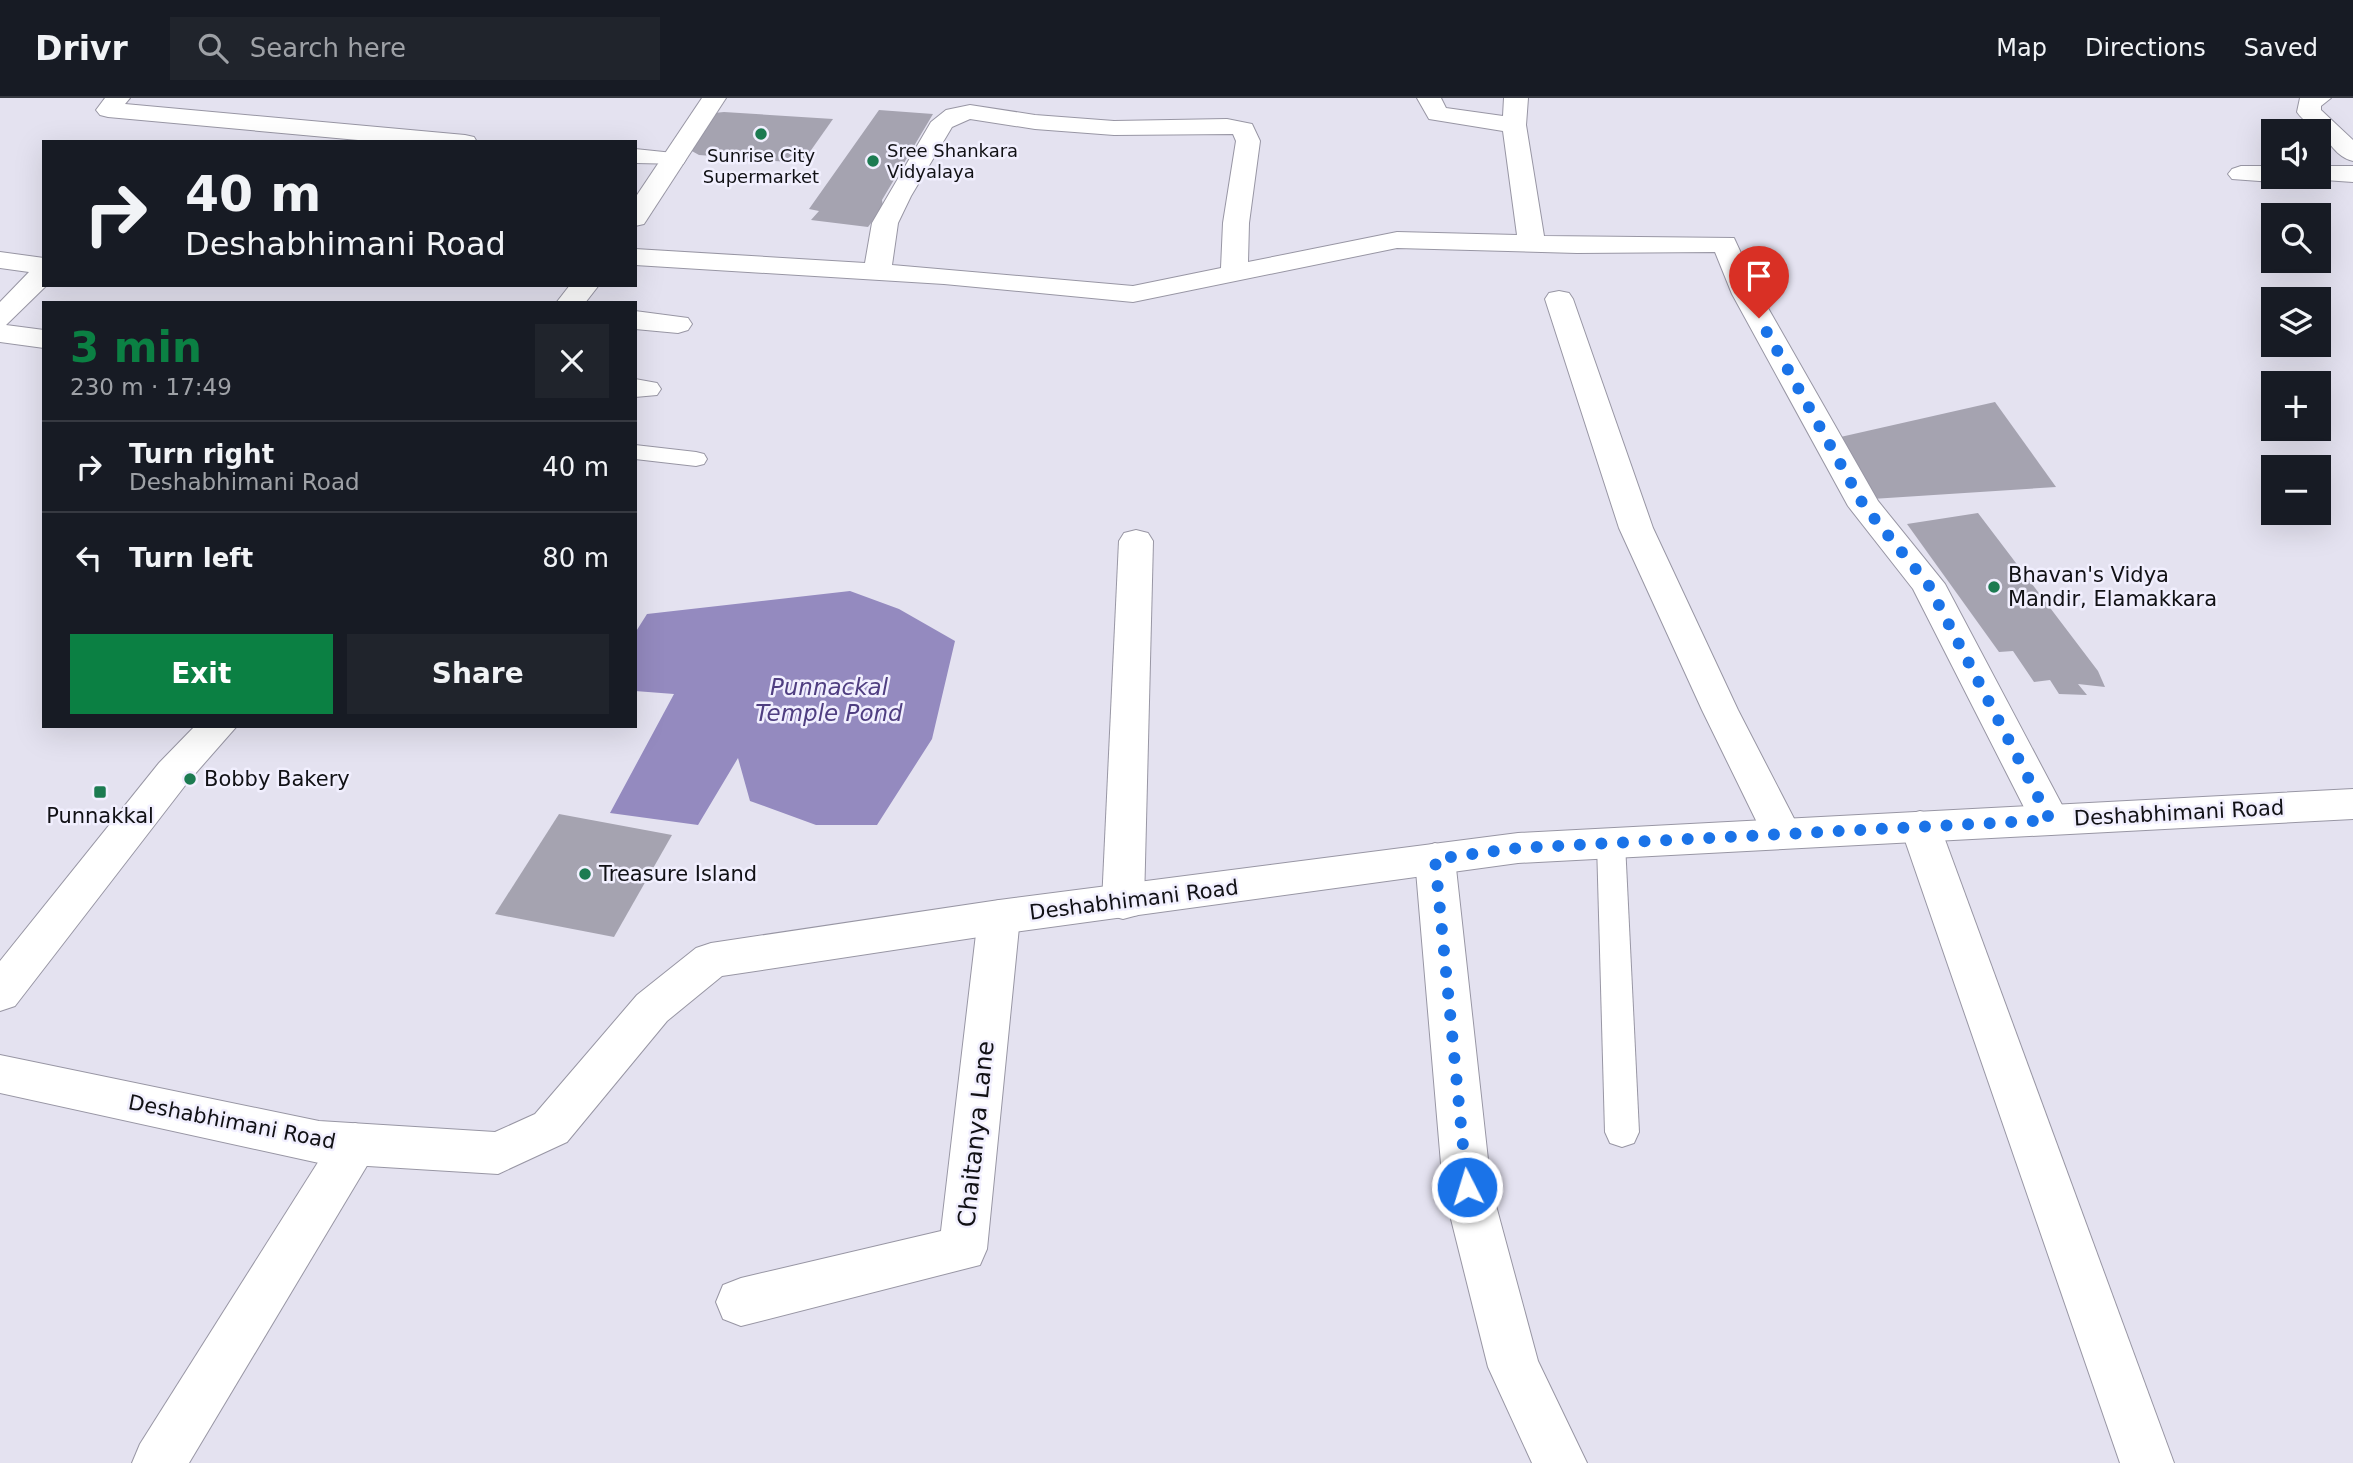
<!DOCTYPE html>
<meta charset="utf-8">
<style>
body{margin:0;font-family:"DejaVu Sans",sans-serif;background:#20242c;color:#f1f3f6;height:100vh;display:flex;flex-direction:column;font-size:26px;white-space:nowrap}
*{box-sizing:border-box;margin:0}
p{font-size:23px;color:#9ea1a6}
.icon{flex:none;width:38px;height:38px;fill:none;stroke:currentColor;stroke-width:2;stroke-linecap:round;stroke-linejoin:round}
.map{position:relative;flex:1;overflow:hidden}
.details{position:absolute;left:42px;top:203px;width:595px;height:427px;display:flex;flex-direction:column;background:#171b24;border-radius:0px;box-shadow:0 7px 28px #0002}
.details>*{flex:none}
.banner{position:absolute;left:42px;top:42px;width:595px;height:147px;border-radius:0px;box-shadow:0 7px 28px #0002;background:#171b24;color:#f1f3f6;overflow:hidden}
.fabs{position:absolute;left:2261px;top:21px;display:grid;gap:14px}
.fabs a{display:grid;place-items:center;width:70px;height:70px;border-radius:0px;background:#171b24;box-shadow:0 7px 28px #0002;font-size:35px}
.pin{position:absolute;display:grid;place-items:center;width:60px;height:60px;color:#fff;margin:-72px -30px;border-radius:50% 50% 50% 0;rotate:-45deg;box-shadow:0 0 7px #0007}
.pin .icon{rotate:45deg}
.me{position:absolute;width:77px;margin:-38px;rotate:355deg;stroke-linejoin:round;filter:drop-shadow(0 0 5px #0008)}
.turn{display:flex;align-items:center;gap:24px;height:147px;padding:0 28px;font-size:32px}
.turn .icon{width:91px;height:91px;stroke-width:2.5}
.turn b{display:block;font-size:49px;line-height:60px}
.round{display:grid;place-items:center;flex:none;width:74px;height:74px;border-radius:0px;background:#20242c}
.headline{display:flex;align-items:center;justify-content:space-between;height:119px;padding:0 28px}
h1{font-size:42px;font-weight:600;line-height:52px;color:#0b8043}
.action{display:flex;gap:14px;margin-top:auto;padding:14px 28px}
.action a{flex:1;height:80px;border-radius:0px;background:#0b8043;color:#fff;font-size:28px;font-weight:600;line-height:80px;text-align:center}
.action a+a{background:#20242c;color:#f1f3f6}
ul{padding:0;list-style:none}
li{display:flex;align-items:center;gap:21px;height:91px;padding:0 28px;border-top:2px solid #363941}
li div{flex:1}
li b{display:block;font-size:26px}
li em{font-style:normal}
header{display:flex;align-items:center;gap:42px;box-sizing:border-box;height:98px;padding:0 35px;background:#171b24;border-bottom:2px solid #363941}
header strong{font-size:33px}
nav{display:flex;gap:38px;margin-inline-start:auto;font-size:24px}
.search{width:490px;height:63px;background:#20242c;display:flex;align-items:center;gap:18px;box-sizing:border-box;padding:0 24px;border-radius:0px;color:#9ea1a6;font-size:26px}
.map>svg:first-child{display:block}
</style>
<header>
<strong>Drivr</strong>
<div class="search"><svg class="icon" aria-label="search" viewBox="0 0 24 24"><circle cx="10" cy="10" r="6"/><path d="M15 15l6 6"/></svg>Search here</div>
<nav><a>Map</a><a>Directions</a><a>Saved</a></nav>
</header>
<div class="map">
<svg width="2353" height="1365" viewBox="0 0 2353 1365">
<rect width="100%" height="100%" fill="#e4e2f0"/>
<polygon fill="#948abf" points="850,493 899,511 955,543 932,641 877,727 816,727 750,703 738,660 698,727 610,715 674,596 635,593 635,535 647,516"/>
<g fill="#a5a3b0">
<polygon points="879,12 933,16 882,102 883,109 868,129 811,122 819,113 809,111"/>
<polygon points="724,14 833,21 802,65 699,57 690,52 714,15"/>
<polygon points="1995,304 2056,389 1872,401 1836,340"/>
<polygon points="1978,415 2098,573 2105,589 2078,586 2087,597 2059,596 2050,582 2034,584 2013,553 1999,554 1907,426"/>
<polygon points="559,716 672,737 614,839 495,816"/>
</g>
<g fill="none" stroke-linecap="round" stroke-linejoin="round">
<defs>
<g id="lane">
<polygon points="635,347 696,354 704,356 707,361 704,366 696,368 635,361"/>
<polygon points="1611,734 1621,737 1625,745 1639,1034 1634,1045 1622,1049 1610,1045 1605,1034 1597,745 1601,737"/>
</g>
<g id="street">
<polygon points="105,0 130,0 125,6 465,37 474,39 477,44 380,44 108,19 100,17 96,12"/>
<path d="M1417 0H1441L1446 10 1503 18 1504 0H1528L1526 27 1544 138 1734 140 1760 196 1878 403 1945 486 2070 722 2064 733 2050 737 2036 733 1913 491 1848 408 1732 196 1715 154 1577 155 1397 150 1133 204 944 186 635 167V151L865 165 872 125 931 24 946 12 970 7 1035 17 1114 23 1227 21 1252 26 1260 43 1249 125 1248 164 1397 134 1517 137 1503 33 1429 21ZM970 21 1035 31 1114 37 1233 36 1236 43 1223 125 1221 170 1133 188 892 167 898 125 911 98 952 29Z"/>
<path d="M2300 0H2331L2321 8V12L2353 42V63C2336 59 2329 43 2319 33 2312 27 2303 23 2297 14Z"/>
<polygon points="635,51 683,56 686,61 683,66 635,65"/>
<polygon points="2241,68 2273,68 2273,79 2284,79 2273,84 2232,81 2228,76 2232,71"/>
<polygon points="2319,68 2353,68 2353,84 2310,81 2308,79 2319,79"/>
<polygon points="0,154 44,160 44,187 47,187 6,227 44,232 44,250 0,244 0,204 29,174 0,170"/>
<polygon points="1559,193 1569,195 1573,201 1653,430 1738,612 1802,736 1796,747 1782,751 1768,747 1702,612 1619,430 1545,201 1549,195"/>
<polygon points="635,213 688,220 692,226 688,232 678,235 635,231"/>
<polygon points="635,281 657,285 661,291 657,297 635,299"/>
<polygon points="1136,432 1148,435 1153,443 1144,805 1138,817 1123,821 1108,817 1102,805 1119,443 1124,435"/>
<polygon points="1920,713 1934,717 1940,728 2174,1365 2120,1365 1900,728 1906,717"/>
<polygon points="1435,745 1449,750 1455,761 1491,1089 1538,1263 1587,1365 1532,1365 1488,1269 1443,1089 1415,761 1421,750"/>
<polygon points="999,802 1014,807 1020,819 987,1151 980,1167 741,1228 723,1221 716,1204 723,1187 741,1180 941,1133 978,819 984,807"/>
<polygon points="355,1025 371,1031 378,1046 371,1061 189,1365 132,1365 140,1346 339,1031"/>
</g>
<g id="secondary">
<polygon points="702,0 726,0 644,126 635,128 635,100"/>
<polygon points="570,187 599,187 585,205 556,205"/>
<polygon points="195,628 237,628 187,685 15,908 0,913 0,863 159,665"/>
<polygon points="2353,691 2353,721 1518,765 999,836 722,878 667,923 567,1044 498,1076 319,1065 0,995 0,957 319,1023 495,1034 535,1016 637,897 696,850 711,845 999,802 1518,735"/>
</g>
</defs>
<use href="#lane" stroke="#9896a4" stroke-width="2"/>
<use href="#street" stroke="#9896a4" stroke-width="2"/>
<use href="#secondary" stroke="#9896a4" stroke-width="2"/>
<use href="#lane" fill="#fff" fill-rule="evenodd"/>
<use href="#street" fill="#fff" fill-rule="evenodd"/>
<use href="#secondary" fill="#fff" fill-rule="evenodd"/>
</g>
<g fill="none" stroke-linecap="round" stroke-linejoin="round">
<polyline stroke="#1a73e8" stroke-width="12" stroke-dasharray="0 21.6" points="1467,1089 1435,761 1518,750 2050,722 1928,486 1864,408 1759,220"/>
</g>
<g fill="#1c7b51" stroke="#f1effe" stroke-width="2.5">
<circle cx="761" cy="36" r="7"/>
<circle cx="873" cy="63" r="7"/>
<circle cx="1994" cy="489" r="7"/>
<circle cx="190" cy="681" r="7"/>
<rect x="93" y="687" width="14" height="14" rx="3.5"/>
<circle cx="585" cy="776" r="7"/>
</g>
<g text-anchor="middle" stroke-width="5" stroke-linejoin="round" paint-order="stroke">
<g font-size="18" fill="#111115" stroke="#f1effe" text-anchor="start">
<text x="887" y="59">Sree Shankara<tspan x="887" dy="21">Vidyalaya</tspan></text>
<text x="761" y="64" text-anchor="middle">Sunrise City<tspan x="761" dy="21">Supermarket</tspan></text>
</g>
<g font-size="21" fill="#111115" stroke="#f1effe" text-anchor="start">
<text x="2008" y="484">Bhavan's Vidya<tspan x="2008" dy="24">Mandir, Elamakkara</tspan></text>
<text x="204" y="688">Bobby Bakery</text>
<text x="100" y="725" text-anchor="middle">Punnakkal</text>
<text x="599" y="783">Treasure Island</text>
</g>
<g font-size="21" fill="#111115" stroke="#f1effe">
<text transform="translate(2179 715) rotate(-3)" y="7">Deshabhimani Road</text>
<text transform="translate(1134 802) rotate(-7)" y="7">Deshabhimani Road</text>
<text transform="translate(232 1024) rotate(11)" y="7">Deshabhimani Road</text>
</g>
<g font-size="23" font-style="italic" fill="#4f3e81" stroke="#f1effe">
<text x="829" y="597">Punnackal<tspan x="829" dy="26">Temple Pond</tspan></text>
</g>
<g font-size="24" fill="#111115" stroke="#f1effe">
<text transform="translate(976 1036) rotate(-84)" y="8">Chaitanya Lane</text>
</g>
</g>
</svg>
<div class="fabs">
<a><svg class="icon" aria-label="sound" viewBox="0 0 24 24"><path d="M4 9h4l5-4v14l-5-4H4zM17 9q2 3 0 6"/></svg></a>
<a><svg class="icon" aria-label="search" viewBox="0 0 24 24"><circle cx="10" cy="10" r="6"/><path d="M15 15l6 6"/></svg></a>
<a><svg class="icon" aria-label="layers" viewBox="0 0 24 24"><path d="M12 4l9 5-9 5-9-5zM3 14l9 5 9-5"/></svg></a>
<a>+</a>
<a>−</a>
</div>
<div class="pin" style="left:1759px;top:220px;background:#d93025"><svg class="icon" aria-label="arrive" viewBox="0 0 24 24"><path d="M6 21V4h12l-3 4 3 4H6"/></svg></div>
<svg class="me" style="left:1467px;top:1089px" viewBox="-20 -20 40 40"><circle r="17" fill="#1a73e8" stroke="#fff" stroke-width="3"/><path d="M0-11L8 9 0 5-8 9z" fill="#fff"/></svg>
<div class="banner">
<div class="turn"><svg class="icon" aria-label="right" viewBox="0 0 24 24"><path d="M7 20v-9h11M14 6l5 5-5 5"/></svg><div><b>40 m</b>Deshabhimani Road</div></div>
</div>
<section class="details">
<div class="headline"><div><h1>3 min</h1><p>230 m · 17:49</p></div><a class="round"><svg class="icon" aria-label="close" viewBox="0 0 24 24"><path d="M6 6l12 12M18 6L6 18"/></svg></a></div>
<ul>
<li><svg class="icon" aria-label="right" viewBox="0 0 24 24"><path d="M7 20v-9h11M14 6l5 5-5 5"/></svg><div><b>Turn right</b><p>Deshabhimani Road</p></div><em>40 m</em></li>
<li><svg class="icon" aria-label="left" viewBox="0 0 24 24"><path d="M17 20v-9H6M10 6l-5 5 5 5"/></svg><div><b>Turn left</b></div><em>80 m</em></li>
</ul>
<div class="action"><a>Exit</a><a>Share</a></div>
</section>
</div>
